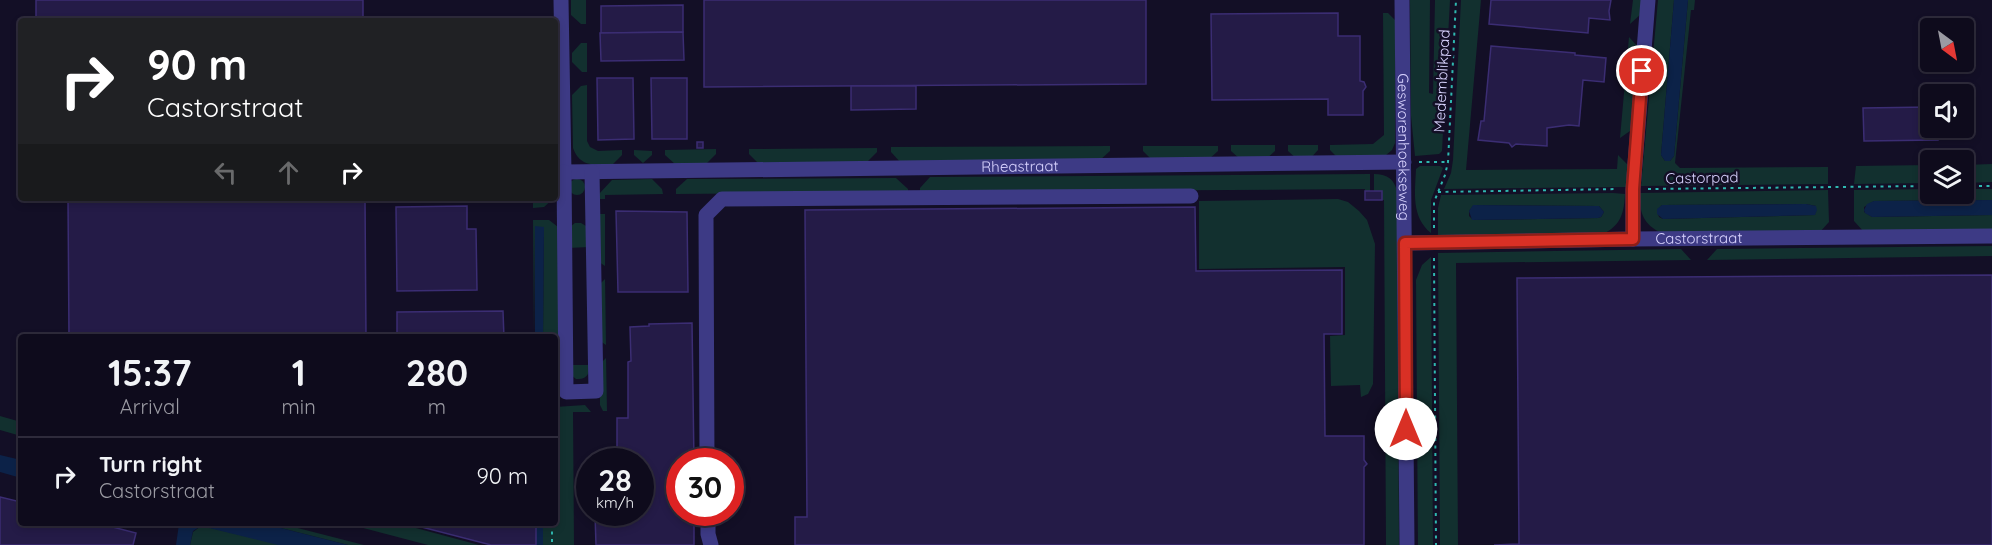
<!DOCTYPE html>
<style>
body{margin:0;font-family:Quicksand,sans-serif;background:#171425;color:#f1f3f6;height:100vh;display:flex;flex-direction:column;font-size:22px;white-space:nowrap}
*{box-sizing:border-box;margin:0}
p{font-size:20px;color:#9b9ba3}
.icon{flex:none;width:33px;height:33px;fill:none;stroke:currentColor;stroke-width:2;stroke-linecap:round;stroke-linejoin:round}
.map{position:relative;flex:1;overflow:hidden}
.side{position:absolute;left:18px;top:334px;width:540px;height:192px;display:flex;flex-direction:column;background:#0e0b1c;border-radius:6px;box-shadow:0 3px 9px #0003,0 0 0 2px #2e2b3b}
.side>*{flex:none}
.banner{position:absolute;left:18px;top:18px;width:540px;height:183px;border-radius:6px;box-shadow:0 3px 9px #0003,0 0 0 2px #2e2b3b;background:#202124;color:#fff;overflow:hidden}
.needle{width:39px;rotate:148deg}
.buttons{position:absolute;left:1920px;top:18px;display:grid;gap:12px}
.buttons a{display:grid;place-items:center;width:54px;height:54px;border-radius:6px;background:#0e0b1c;box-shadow:0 3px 9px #0003,0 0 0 2px #2e2b3b;font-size:30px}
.speed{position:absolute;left:576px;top:448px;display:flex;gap:12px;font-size:30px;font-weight:700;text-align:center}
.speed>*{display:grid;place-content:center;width:78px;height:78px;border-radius:50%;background:#0e0b1c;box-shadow:0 3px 9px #0003,0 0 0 2px #2e2b3b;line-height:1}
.speed small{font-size:15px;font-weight:400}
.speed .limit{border:9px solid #d22;background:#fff;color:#111}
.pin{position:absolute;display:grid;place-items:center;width:51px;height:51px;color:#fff;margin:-26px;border:3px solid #fff;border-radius:50%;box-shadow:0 2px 6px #0007}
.me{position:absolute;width:66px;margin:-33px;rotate:0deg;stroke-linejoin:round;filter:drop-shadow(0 0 4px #0008)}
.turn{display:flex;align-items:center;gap:21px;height:126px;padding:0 30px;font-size:27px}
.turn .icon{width:78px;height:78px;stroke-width:2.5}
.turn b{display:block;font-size:42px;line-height:51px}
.lanes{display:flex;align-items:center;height:57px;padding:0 30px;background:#0003;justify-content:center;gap:30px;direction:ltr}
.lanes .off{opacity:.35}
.eta{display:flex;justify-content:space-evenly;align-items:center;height:102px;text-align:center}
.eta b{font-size:36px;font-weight:700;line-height:42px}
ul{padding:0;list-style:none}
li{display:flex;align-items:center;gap:18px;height:78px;padding:0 30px;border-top:2px solid #2e2b3b}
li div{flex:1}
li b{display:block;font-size:22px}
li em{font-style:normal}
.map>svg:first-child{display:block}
</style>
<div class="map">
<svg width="1992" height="545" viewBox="0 0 1992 545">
<rect width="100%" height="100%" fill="#130f26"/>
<g fill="#12302f" fill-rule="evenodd">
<polygon points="571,0 586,0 586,24 581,24 571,15"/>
<polygon points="1410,0 1430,0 1429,93 1433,94 1435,0 1450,0 1442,151 1439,154 1415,156 1411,116"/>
<polygon points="1461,0 1481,0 1466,170 1617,169 1618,155 1628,165 1626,187 1444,189 1451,173 1453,160"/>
<polygon points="1633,0 1643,0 1641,14 1630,24"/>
<polygon points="1658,0 1674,0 1661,155 1665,161 1670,161 1674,156 1688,0 1695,0 1694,10 1691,10 1675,163 1680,168 1828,167 1828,184 1641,186"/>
<polygon points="1383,13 1388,13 1395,20 1395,143 1392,150 1386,155 1339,159 1330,150 1330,145 1373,144 1384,135"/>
<polygon points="1629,37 1638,47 1630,131 1620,138"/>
<polygon points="581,43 587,43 587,72 582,72 572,62 572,53"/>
<path d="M587 85V141L590 147 598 151 622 150V155L612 165C594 165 580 167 573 148L572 95 581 86Z"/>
<polygon points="1231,145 1275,145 1275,151 1265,160 1241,160 1231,151"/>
<polygon points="1288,145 1318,145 1318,150 1309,160 1298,160 1288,151"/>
<polygon points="1110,146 1110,151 1099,161 901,163 891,152 891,147"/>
<polygon points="1143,146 1218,146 1218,151 1208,160 1153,161 1143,151"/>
<polygon points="877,148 877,152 866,163 759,164 749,154 749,149"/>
<polygon points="716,149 716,154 706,164 675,164 665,155 665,150"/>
<polygon points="634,150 652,151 652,155 643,163 634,155"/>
<polygon points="1992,164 1992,182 1964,183 1964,165"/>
<polygon points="1930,165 1930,183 1854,184 1856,166"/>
<path d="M1440 166 1443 168 1431 200V233C1411 217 1415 192 1416 169L1420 166Z"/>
<polygon points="1370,174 1370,191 1365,191 1365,189 920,192 920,188 930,177"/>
<path d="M1374 174C1387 174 1394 179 1397 191L1399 545H1386L1384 200H1382V191H1374Z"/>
<polygon points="896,178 908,189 908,192 676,194 676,189 687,179"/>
<polygon points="652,179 662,189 663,194 605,195 605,199 598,199 599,194 612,180"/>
<circle cx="577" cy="187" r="8"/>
<polygon points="1930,189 1930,194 1964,194 1964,189 1992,189 1992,200 1874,201 1864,207 1864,212 1872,217 1992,215 1992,230 1864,232 1854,221 1854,190"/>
<path d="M1828 190 1829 222 1819 233 1660 232C1643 224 1639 211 1640 193ZM1806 204 1816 206 1815 215 1663 219 1659 217 1657 211 1662 205Z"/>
<path d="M1613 193 1625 194C1624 211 1622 224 1605 233L1438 236V208L1441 195ZM1474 205 1599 206 1604 212 1601 217 1598 218 1473 220 1469 216V211Z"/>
<polygon points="533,198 554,198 544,207 533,208"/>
<polygon points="1338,199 1348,202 1359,211 1367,220 1375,244 1373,384 1368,394 1361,397 1360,385 1331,386 1330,336 1345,335 1345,267 1199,269 1199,201"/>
<polygon points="599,214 605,214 605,266 599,262"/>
<polygon points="533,220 549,220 558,227 559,360 555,364 555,338 543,337 544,227 535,227 534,337"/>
<polygon points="575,223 581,223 586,226 589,247 568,248 571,226"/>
<polygon points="1992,246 1992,256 1707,260 1717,249"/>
<polygon points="1681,249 1691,260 1456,263 1458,545 1440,545 1438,253"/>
<polygon points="1431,257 1433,545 1418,545 1416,280 1422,265"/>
<polygon points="605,279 606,345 600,341 600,284"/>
<polygon points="606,358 607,411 603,411 600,405 600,364"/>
<path d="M569 365H590C589 374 587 380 576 379L570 374Z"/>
<polygon points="585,405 591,412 573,412 574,545 543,545 543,524 555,524 555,407"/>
<polygon points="0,416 21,422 21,436 0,430"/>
<polygon points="265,524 282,524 364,545 348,545"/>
<polygon points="348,524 401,524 479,545 428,545"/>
<polygon points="201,526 203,526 282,545 190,545 193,532"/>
</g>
<g fill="#0c2248">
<polygon points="1674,0 1688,0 1674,156 1670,161 1665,161 1661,155"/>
<polygon points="1992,200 1992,215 1872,217 1865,213 1864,210 1867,204 1874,201"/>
<polygon points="1806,204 1816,206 1817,210 1815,215 1663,219 1657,214 1657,209 1662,205"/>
<polygon points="1473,205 1599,206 1604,212 1601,217 1598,218 1472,220 1469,211"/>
<polygon points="535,226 544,227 543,337 535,337"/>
<polygon points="0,455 21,460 21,478 0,472"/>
<polygon points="179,524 265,524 348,545 278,545 201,526 193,531 190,545 176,545"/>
<rect x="536" y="524" width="7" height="21"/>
</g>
<g fill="#241b47" stroke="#3b2d73" stroke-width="1.5">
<rect x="36" y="0" width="327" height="21"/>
<polygon points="704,0 1146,0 1146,84 704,87"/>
<polygon points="1491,0 1611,0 1609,11 1610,20 1589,18 1588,33 1489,24"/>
<polygon points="683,5 683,32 601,33 601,6"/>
<polygon points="1338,13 1338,36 1360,36 1360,81 1364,82 1366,87 1363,91 1363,115 1328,115 1328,99 1212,100 1211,14"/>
<rect x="426" y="18" width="32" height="3"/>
<polygon points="426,18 426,21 395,21 394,19"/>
<rect x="458" y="18" width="63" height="3"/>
<polygon points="683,32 684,60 601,61 600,33"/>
<polygon points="1491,46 1575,53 1575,55 1606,58 1604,82 1583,80 1579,126 1569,125 1547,128 1547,146 1516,144 1512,147 1509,143 1478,140 1481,121 1484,121"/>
<polygon points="597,78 633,78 634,139 598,140"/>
<polygon points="651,78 687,78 687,139 652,139"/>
<polygon points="851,86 916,86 916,109 851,110"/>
<polygon points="1930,107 1930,128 1938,128 1938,140 1864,141 1863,108"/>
<rect x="697" y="142" width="6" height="6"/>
<rect x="1365" y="191" width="17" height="9"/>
<polygon points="68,198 365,198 366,338 69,338"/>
<polygon points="467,206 467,229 476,229 477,290 397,291 396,207"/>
<polygon points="1195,207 1196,271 1342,270 1342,334 1324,334 1325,436 1364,436 1364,460 1367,464 1364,467 1364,545 795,545 795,517 807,517 805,210"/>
<polygon points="616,211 687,212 688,292 618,292"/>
<polygon points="1992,275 1992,545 1494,545 1519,544 1517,278"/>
<polygon points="503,311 504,338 397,338 397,312"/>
<polygon points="692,323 694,462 680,462 680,513 694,513 694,545 596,545 595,514 640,513 640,462 617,462 617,418 628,418 628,362 631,361 630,327 649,326 649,324"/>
<polygon points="0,497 21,502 21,524 101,524 136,533 133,545 0,545"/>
<polygon points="410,524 536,524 536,545 491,545"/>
</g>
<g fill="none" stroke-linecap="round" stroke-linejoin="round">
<g stroke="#2fb8b0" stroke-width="2" stroke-dasharray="3 4.5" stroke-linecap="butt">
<polyline points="1419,162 1448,162"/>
<polyline points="1964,186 1992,186"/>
<polyline points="1648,189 1930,186"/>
<polyline points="1438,192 1618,189"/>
<polyline points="1434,228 1434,202 1445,175 1448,162 1456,0"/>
<polyline points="1434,258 1436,545"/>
<polyline points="552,524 552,545"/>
</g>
<g stroke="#3d3a85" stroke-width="15">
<path id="s1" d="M561 0 564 172 1404 162"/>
<path id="s2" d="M1402 0 1407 545"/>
<polyline points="564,172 566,392 596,391 592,172"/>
<polyline points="1633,239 1633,189 1648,0"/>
<path id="s3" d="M1405 243 1633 239 1992 236"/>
<polyline points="707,462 706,215 722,199 1191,196"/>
<polyline points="708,513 708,534 711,545"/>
</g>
</g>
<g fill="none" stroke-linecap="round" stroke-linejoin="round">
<defs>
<polyline id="route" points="1406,429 1405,243 1633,239 1633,189 1642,71"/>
</defs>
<use href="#route" stroke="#8d1f18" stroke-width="15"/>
<use href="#route" stroke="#d93025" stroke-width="10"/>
</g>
<g text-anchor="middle" stroke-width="5" stroke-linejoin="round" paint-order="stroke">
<g font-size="15" fill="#d9d4ff" stroke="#130f26">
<text transform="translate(1442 81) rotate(-87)" y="5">Medemblikpad</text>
<text dy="5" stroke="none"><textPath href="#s2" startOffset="147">Gesworenhoekseweg</textPath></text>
<text dy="5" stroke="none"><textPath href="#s1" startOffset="628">Rheastraat</textPath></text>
<text transform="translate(1702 178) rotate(-1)" y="5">Castorpad</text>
<text dy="5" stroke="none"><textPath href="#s3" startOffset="294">Castorstraat</textPath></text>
</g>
</g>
</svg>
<div class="buttons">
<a><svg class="needle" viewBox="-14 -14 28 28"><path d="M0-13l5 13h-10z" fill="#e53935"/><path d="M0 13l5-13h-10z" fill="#9b9ba3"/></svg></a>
<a><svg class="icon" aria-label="sound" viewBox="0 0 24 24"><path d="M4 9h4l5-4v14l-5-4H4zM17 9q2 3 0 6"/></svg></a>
<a><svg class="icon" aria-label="layers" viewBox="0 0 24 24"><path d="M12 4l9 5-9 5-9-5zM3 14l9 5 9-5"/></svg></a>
</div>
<div class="speed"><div>28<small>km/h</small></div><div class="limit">30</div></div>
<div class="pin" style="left:1642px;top:71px;background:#d93025"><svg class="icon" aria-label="arrive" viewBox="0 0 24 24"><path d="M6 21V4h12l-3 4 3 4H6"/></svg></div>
<svg class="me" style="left:1406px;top:429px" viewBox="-20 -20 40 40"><circle r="19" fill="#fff"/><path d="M0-13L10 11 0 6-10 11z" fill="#d93025"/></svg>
<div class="banner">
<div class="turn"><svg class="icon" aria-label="right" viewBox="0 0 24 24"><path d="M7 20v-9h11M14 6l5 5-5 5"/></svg><div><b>90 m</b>Castorstraat</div></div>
<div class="lanes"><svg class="icon off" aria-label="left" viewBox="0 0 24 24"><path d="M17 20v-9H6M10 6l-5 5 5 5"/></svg><svg class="icon off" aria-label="ahead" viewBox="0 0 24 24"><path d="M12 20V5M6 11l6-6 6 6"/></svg><svg class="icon" aria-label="right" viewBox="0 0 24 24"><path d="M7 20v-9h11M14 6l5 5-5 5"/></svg></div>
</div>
<section class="side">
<div class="eta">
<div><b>15:37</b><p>Arrival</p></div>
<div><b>1</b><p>min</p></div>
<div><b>280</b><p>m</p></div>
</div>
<ul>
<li><svg class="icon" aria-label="right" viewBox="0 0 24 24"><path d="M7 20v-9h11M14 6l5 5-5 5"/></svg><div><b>Turn right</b><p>Castorstraat</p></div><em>90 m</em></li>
</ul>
</section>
</div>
